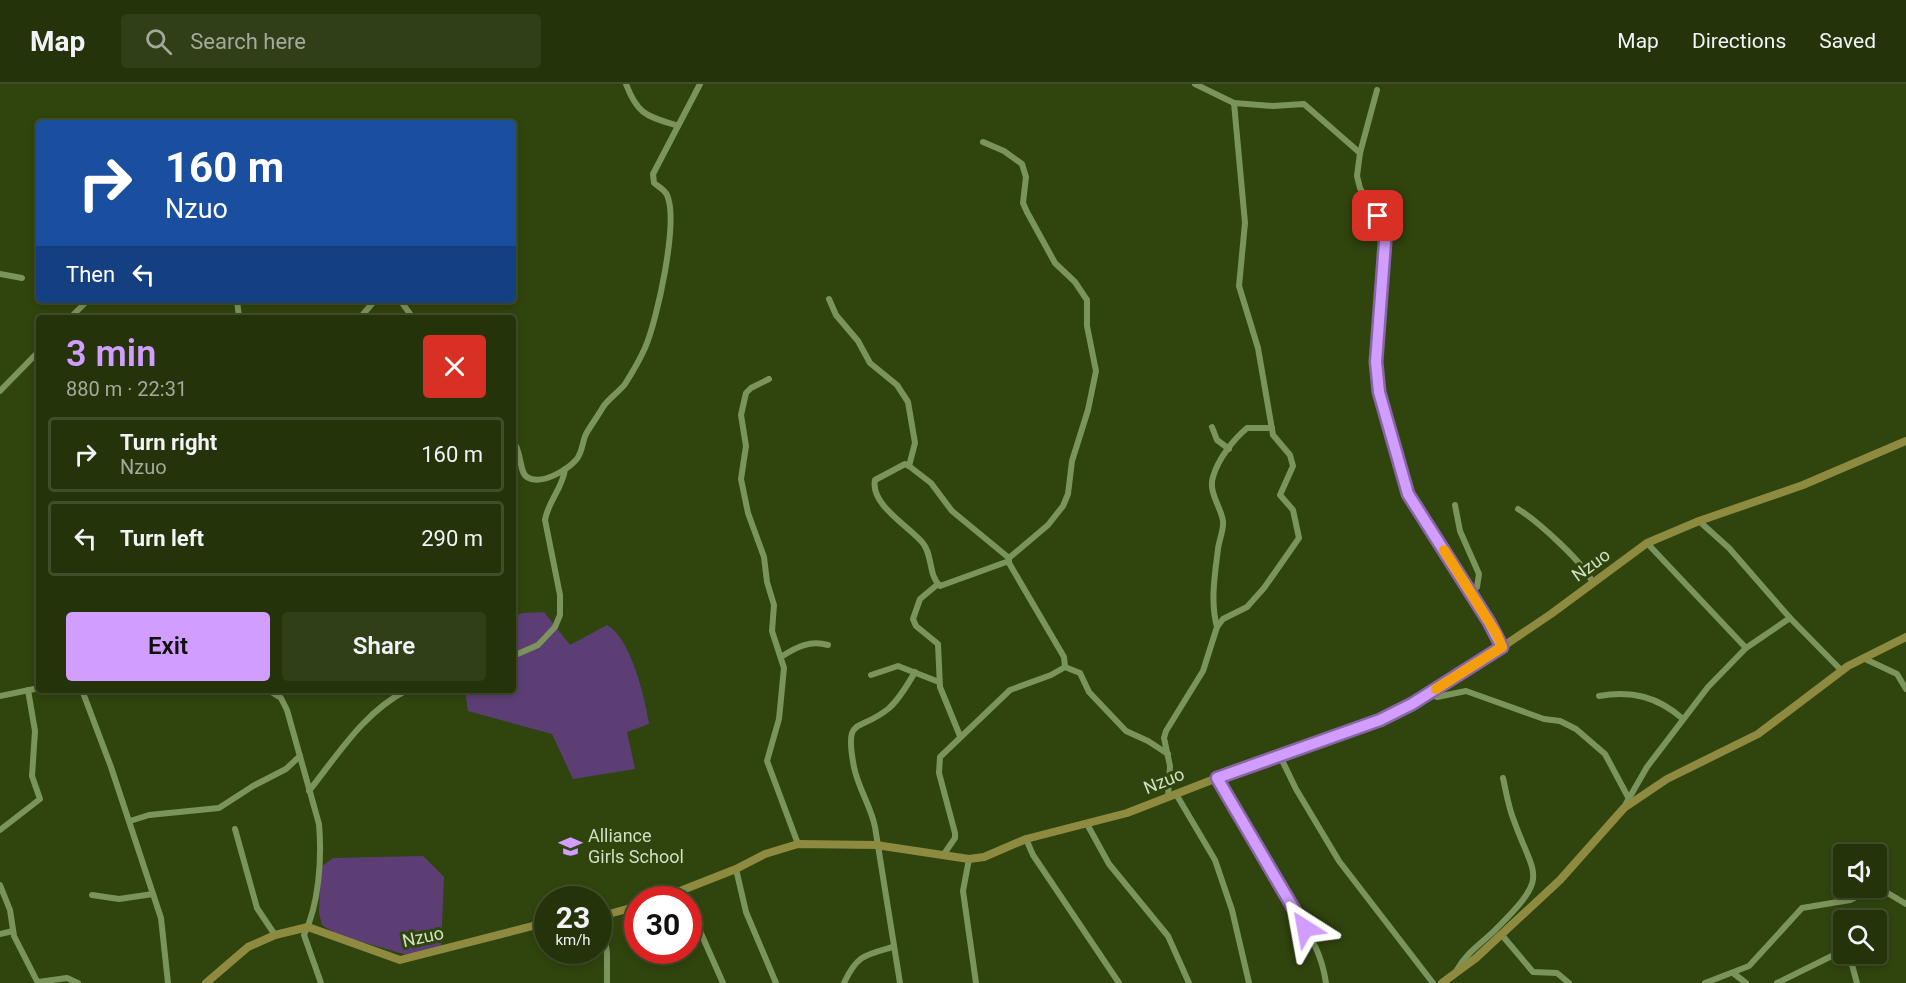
<!DOCTYPE html>
<meta charset="utf-8">
<style>
body{margin:0;font-family:Roboto,sans-serif;background:#303f18;color:#f1f3f6;height:100vh;display:flex;flex-direction:column;font-size:22px;white-space:nowrap}
*{box-sizing:border-box;margin:0}
p{font-size:20px;color:#a3aa9c}
.icon{flex:none;width:33px;height:33px;fill:none;stroke:currentColor;stroke-width:2;stroke-linecap:round;stroke-linejoin:round}
.map{position:relative;flex:1;overflow:hidden}
.panel{position:absolute;left:36px;top:231px;width:480px;height:378px;display:flex;flex-direction:column;background:#24330a;border-radius:6px;box-shadow:0 3px 9px #0003,0 0 0 2px #414e2b}
.panel>*{flex:none}
.hud{position:absolute;left:36px;top:36px;width:480px;height:183px;border-radius:6px;box-shadow:0 3px 9px #0003,0 0 0 2px #414e2b;background:#1a4fa0;color:#fff;overflow:hidden}
.buttons{position:absolute;left:1833px;top:760px;display:grid;gap:12px}
.buttons a{display:grid;place-items:center;width:54px;height:54px;border-radius:6px;background:#24330a;box-shadow:0 3px 9px #0003,0 0 0 2px #414e2b;font-size:30px}
.speed{position:absolute;left:534px;top:802px;display:flex;gap:12px;font-size:30px;font-weight:700;text-align:center}
.speed>*{display:grid;place-content:center;width:78px;height:78px;border-radius:50%;background:#24330a;box-shadow:0 3px 9px #0003,0 0 0 2px #414e2b;line-height:1}
.speed small{font-size:15px;font-weight:400}
.speed .limit{border:9px solid #d22;background:#fff;color:#111}
.pin{position:absolute;display:grid;place-items:center;width:51px;height:51px;color:#fff;margin:-26px;border-radius:12px;box-shadow:0 3px 9px #0006}
.me{position:absolute;width:66px;margin:-33px;rotate:326deg;stroke-linejoin:round;filter:drop-shadow(0 0 4px #0008)}
.turn{display:flex;align-items:center;gap:21px;height:126px;padding:0 30px;font-size:27px}
.turn .icon{width:78px;height:78px;stroke-width:2.5}
.turn b{display:block;font-size:42px;line-height:51px}
.then{display:flex;align-items:center;height:57px;padding:0 30px;background:#0003;gap:12px;font-size:22px}
.round{display:grid;place-items:center;flex:none;width:63px;height:63px;border-radius:6px;background:#303f18}
.headline{display:flex;align-items:center;justify-content:space-between;height:102px;padding:0 30px}
h1{font-size:36px;font-weight:600;line-height:45px;color:#d19dfe}
.primary-button{display:flex;gap:12px;margin-top:auto;padding:12px 30px}
.primary-button a{flex:1;height:69px;border-radius:6px;background:#d19dfe;color:#111;font-size:24px;font-weight:600;line-height:69px;text-align:center}
.primary-button a+a{background:#303f18;color:#f1f3f6}
ul{padding:0;list-style:none}
li{display:flex;align-items:center;gap:18px;height:75px;margin:0 12px 9px;padding:0 18px;border:3px solid #414e2b;border-radius:6px}
li div{flex:1}
li b{display:block;font-size:22px}
li em{font-style:normal}
header{display:flex;align-items:center;gap:36px;box-sizing:border-box;height:84px;padding:0 30px;background:#24330a;border-bottom:2px solid #414e2b}
header strong{font-size:28px}
nav{display:flex;gap:33px;margin-inline-start:auto;font-size:21px}
.search{width:420px;height:54px;background:#303f18;display:flex;align-items:center;gap:15px;box-sizing:border-box;padding:0 21px;border-radius:6px;color:#a3aa9c;font-size:22px}
.map>svg:first-child{display:block}
</style>
<header>
<strong>Map</strong>
<div class="search"><svg class="icon" aria-label="search" viewBox="0 0 24 24"><circle cx="10" cy="10" r="6"/><path d="M15 15l6 6"/></svg>Search here</div>
<nav><a>Map</a><a>Directions</a><a>Saved</a></nav>
</header>
<div class="map">
<svg width="1906" height="899" viewBox="0 0 1906 899">
<rect width="100%" height="100%" fill="#30440e"/>
<g fill="#5c3e75">
<path d="M544 528 570 561 607 541C631 554 645 614 649 640L627 648 635 685 573 695 552 650 468 627 465 606H513V533L523 529Z"/>
<polygon points="423,772 444,793 441,862 407,871 338,851 322,841 319,829 321,783 333,774"/>
</g>
<g fill="none" stroke-linecap="round" stroke-linejoin="round">
<g stroke="#7b935c" stroke-width="6">
<path d="M626 0C638 32 648 32 678 42"/>
<polyline points="1195,0 1234,19 1273,22 1304,20 1360,69"/>
<polyline points="1377,6 1360,69 1357,92 1360,104 1384,145 1384,192 1376,278 1379,308 1408,410 1489,538 1502,563"/>
<polyline points="0,190 22,194"/>
<polyline points="829,215 836,231 858,257 870,279 897,301 908,318 915,359 909,382"/>
<polyline points="237,216 239,234"/>
<polyline points="400,216 413,234"/>
<polyline points="70,234 88,216"/>
<polyline points="360,234 375,216"/>
<polyline points="769,295 751,304 746,309 741,331 746,362 741,395 748,429 764,473 767,498 774,521 772,547 784,584 779,635 767,677 798,760"/>
<polyline points="0,307 39,267"/>
<polyline points="1212,343 1217,356 1229,365"/>
<path d="M513 357C522 367 519 389 527 393 541 402 567 386 576 376 583 368 582 358 586 350 591 341 598 332 603 323 609 314 619 308 625 300 632 289 640 275 645 264 657 237 679 137 667 111 665 106 659 103 654 99L653 90 700 0"/>
<polyline points="1455,421 1460,447 1479,490 1477,503 1471,509"/>
<path d="M1518 425C1536 436 1587 481 1593 500"/>
<polyline points="1699,437 1729,464 1790,534 1842,587"/>
<polyline points="1647,459 1746,564"/>
<path d="M1009 477 940 502C928 491 933 470 922 458 907 441 870 420 875 396L905 380 909 382 931 399 952 427 1009 474"/>
<polyline points="938,500 920,515 913,535 916,542 938,560 940,603 960,652"/>
<path d="M1217 543C1210 517 1215 490 1218 465 1219 456 1224 446 1223 437 1221 423 1208 408 1213 393 1218 375 1233 356 1247 344H1272"/>
<path d="M513 572 538 561 555 543 560 531V511L545 436C548 417 563 404 565 385"/>
<path d="M781 573C796 563 810 556 828 561"/>
<polyline points="1863,574 1897,590 1906,605"/>
<polyline points="1065,583 1080,589 1089,608 1126,647 1148,657 1168,670"/>
<polyline points="871,591 898,582 939,598"/>
<polyline points="82,606 111,683 161,834 168,899"/>
<path d="M268 606 281 614 287 626 319 740C322 775 319 820 304 851L321 899"/>
<polyline points="1428,610 1437,613 1466,607 1544,635 1560,637 1576,645 1605,670 1628,713"/>
<polyline points="0,612 39,604"/>
<path d="M1599 612C1632 606 1658 613 1683 635"/>
<polyline points="1279,670 1296,705 1339,777 1433,899"/>
<path d="M1217 694C1240 732 1261 771 1283 810 1302 843 1320 858 1326 899"/>
<path d="M309 707C339 669 364 628 407 606"/>
<polyline points="1176,710 1215,776 1232,826 1249,899"/>
<polyline points="1168,713 1170,682 1164,654 1166,647 1203,587 1217,543 1223,535 1247,523 1264,504 1299,454 1293,426 1280,411 1293,382 1290,371 1273,351 1258,264 1239,202 1245,139 1234,19"/>
<polyline points="1624,723 1647,683 1708,603 1746,564 1790,534"/>
<polyline points="130,737 149,731 219,724 253,702 286,685 300,672"/>
<polyline points="1087,740 1109,780 1168,852 1189,899"/>
<polyline points="235,745 257,824 275,851"/>
<polyline points="0,746 40,715 32,692 35,647 28,606"/>
<polyline points="1026,755 1033,771 1119,899"/>
<polyline points="944,770 955,754 955,749 939,689 940,673 1010,606 1051,591 1065,583 1064,573 1009,479 1009,474 1048,441 1063,422 1068,410 1072,377 1088,326 1096,287 1087,242 1087,216 1075,198 1055,179 1027,128 1023,119 1026,93 1022,80 1004,67 983,58"/>
<polyline points="969,775 963,807 976,899"/>
<polyline points="736,785 746,828 776,899"/>
<polyline points="0,801 10,826 14,852 38,899"/>
<polyline points="683,808 687,816"/>
<polyline points="92,811 119,815 153,810"/>
<polyline points="688,820 723,899"/>
<polyline points="602,833 607,869 607,899"/>
<polyline points="0,850 13,847"/>
<polyline points="1501,850 1533,888 1557,889 1569,899"/>
<polyline points="1849,870 1857,899"/>
<path d="M1457 886C1467 867 1484 858 1498 843 1551 790 1534 794 1513 734 1508 721 1506 707 1503 694"/>
<polyline points="1733,889 1746,899"/>
<polyline points="38,898 67,894 78,899"/>
<path d="M844 899C857 871 865 871 893 863"/>
<path d="M900 899 875 743C871 722 858 704 854 683 844 631 858 649 888 625 899 616 908 600 915 588"/>
<polyline points="1705,899 1749,882 1802,824 1850,816 1872,805 1881,805 1906,820"/>
<polyline points="1777,899 1844,866"/>
</g>
<g stroke="#8e8a40" stroke-width="8">
<polyline points="657,816 736,785 765,770 798,760 876,761 969,775 984,773 1026,755 1127,729 1266,675 1380,636 1468,586 1551,530 1647,459 1699,437 1803,401 1906,357"/>
<polyline points="598,833 638,822"/>
<polyline points="206,899 248,863 275,851 308,843 400,876 548,838"/>
<polyline points="1442,899 1476,874 1560,796 1624,724 1667,695 1758,650 1848,582 1906,553"/>
</g>
</g>
<g fill="none" stroke-linecap="round" stroke-linejoin="round">
<defs>
<polyline id="route" points="1305,844 1217,694 1380,636 1412,620 1502,563 1489,538 1408,410 1379,308 1376,278 1385,158 1384,145 1378,132"/>
</defs>
<use href="#route" stroke="#8866a5" stroke-width="15"/>
<use href="#route" stroke="#d19dfe" stroke-width="10"/>
<polyline stroke="#f59e0b" stroke-width="10" points="1436,605 1502,563 1496,549 1444,466"/>
</g>
<defs>
<symbol id="school-bare" viewBox="-9 -9 18 18"><path d="M0-5L7-2L0 1L-7-2ZM-4 1L0 2.5L4 1V4Q0 6-4 4Z" fill="#d19dfe" stroke="#30440e" stroke-width="2.5" paint-order="stroke"/></symbol>
</defs>
<g fill-rule="evenodd">
<use href="#school-bare" x="554" y="746" width="33" height="33"/>
</g>
<g text-anchor="middle" stroke-width="6" stroke-linejoin="round" paint-order="stroke">
<g font-size="18" fill="#d1dfc2" stroke="#30440e">
<text transform="translate(1591 481) rotate(-36)" y="6">Nzuo</text>
<text transform="translate(1164 697) rotate(-22)" y="6">Nzuo</text>
<text transform="translate(423 853) rotate(-12)" y="6">Nzuo</text>
</g>
<g font-size="18" fill="#d1dfc2" stroke="#30440e" text-anchor="start">
<text x="588" y="758">Alliance<tspan x="588" dy="21">Girls School</tspan></text>
</g>
</g>
</svg>
<div class="buttons">
<a><svg class="icon" aria-label="sound" viewBox="0 0 24 24"><path d="M4 9h4l5-4v14l-5-4H4zM17 9q2 3 0 6"/></svg></a>
<a><svg class="icon" aria-label="search" viewBox="0 0 24 24"><circle cx="10" cy="10" r="6"/><path d="M15 15l6 6"/></svg></a>
</div>
<div class="speed"><div>23<small>km/h</small></div><div class="limit">30</div></div>
<div class="pin" style="left:1378px;top:132px;background:#d93025"><svg class="icon" aria-label="arrive" viewBox="0 0 24 24"><path d="M6 21V4h12l-3 4 3 4H6"/></svg></div>
<svg class="me" style="left:1305px;top:844px" viewBox="-20 -20 40 40"><path d="M0-17L14 15 0 8-14 15z" fill="#d19dfe" stroke="#fff" stroke-width="4"/></svg>
<div class="hud">
<div class="turn"><svg class="icon" aria-label="right" viewBox="0 0 24 24"><path d="M7 20v-9h11M14 6l5 5-5 5"/></svg><div><b>160 m</b>Nzuo</div></div>
<div class="then">Then<svg class="icon" aria-label="left" viewBox="0 0 24 24"><path d="M17 20v-9H6M10 6l-5 5 5 5"/></svg></div>
</div>
<section class="panel">
<div class="headline"><div><h1>3 min</h1><p>880 m · 22:31</p></div><a class="round" style="background:#d93025;color:#fff"><svg class="icon" aria-label="close" viewBox="0 0 24 24"><path d="M6 6l12 12M18 6L6 18"/></svg></a></div>
<ul>
<li><svg class="icon" aria-label="right" viewBox="0 0 24 24"><path d="M7 20v-9h11M14 6l5 5-5 5"/></svg><div><b>Turn right</b><p>Nzuo</p></div><em>160 m</em></li>
<li><svg class="icon" aria-label="left" viewBox="0 0 24 24"><path d="M17 20v-9H6M10 6l-5 5 5 5"/></svg><div><b>Turn left</b></div><em>290 m</em></li>
</ul>
<div class="primary-button"><a>Exit</a><a>Share</a></div>
</section>
</div>
